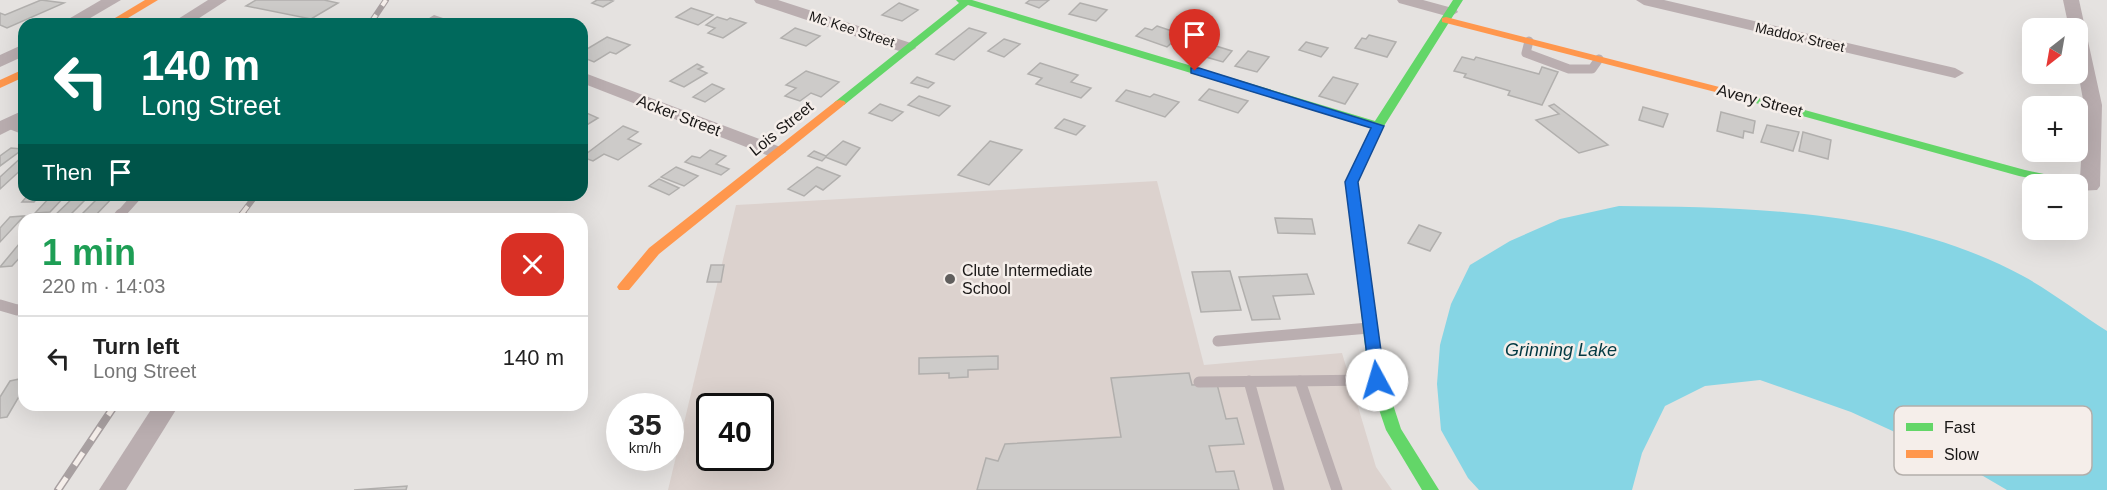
<!DOCTYPE html>
<meta charset="utf-8">
<style>
body{margin:0;font-family:Arial,sans-serif;background:#f2f2f2;color:#222;height:100vh;display:flex;flex-direction:column;font-size:22px;white-space:nowrap}
*{box-sizing:border-box;margin:0}
p{font-size:20px;color:#767676}
.icon{flex:none;width:33px;height:33px;fill:none;stroke:currentColor;stroke-width:2;stroke-linecap:round;stroke-linejoin:round}
.map{position:relative;flex:1;overflow:hidden}
.side{position:absolute;left:18px;top:213px;width:570px;height:198px;display:flex;flex-direction:column;background:#fff;border-radius:18px;box-shadow:0 6px 24px #0002}
.side>*{flex:none}
.top-card{position:absolute;left:18px;top:18px;width:570px;height:183px;border-radius:18px;box-shadow:0 6px 24px #0002;background:#00695c;color:#fff;overflow:hidden}
.needle{width:39px;rotate:211deg}
.tools{position:absolute;left:2022px;top:18px;display:grid;gap:12px}
.tools a{display:grid;place-items:center;width:66px;height:66px;border-radius:12px;background:#fff;box-shadow:0 6px 24px #0002;font-size:30px}
.speed{position:absolute;left:606px;top:393px;display:flex;gap:12px;font-size:30px;font-weight:700;text-align:center}
.speed>*{display:grid;place-content:center;width:78px;height:78px;border-radius:50%;background:#fff;box-shadow:0 6px 24px #0002;line-height:1}
.speed small{font-size:15px;font-weight:400}
.speed .limit{border:3px solid #111;border-radius:9px;background:#fff;color:#111}
.pin{position:absolute;display:grid;place-items:center;width:51px;height:51px;color:#fff;margin:-62px -26px;border-radius:50% 50% 50% 0;rotate:-45deg;box-shadow:0 0 6px #0007}
.pin .icon{rotate:45deg}
.me{position:absolute;width:66px;margin:-33px;rotate:354deg;stroke-linejoin:round;filter:drop-shadow(0 0 4px #0008)}
.turn{display:flex;align-items:center;gap:21px;height:126px;padding:0 24px;font-size:27px}
.turn .icon{width:78px;height:78px;stroke-width:2.5}
.turn b{display:block;font-size:42px;line-height:51px}
.then{display:flex;align-items:center;height:57px;padding:0 24px;background:#0003;gap:12px;font-size:22px}
.round{display:grid;place-items:center;flex:none;width:63px;height:63px;border-radius:18px;background:#f2f2f2}
.head{display:flex;align-items:center;justify-content:space-between;height:102px;padding:0 24px}
h1{font-size:36px;font-weight:800;line-height:45px;color:#1e9e55}
ul{padding:0;list-style:none}
li{display:flex;align-items:center;gap:18px;height:84px;padding:0 24px;border-top:2px solid #e0e0e0}
li div{flex:1}
li b{display:block;font-size:22px}
li em{font-style:normal}
.map>svg:first-child{display:block}
</style>
<div class="map">
<svg width="2107" height="490" viewBox="0 0 2107 490">
<rect width="100%" height="100%" fill="#e5e2e0"/>
<path fill="#dcd2ce" fill-rule="evenodd" d="M1157 181 1204 365 1342 353 1376 467 1392 490H668L736 205ZM710 406H760V458H710Z"/>
<path fill="#86d5e4" d="M1619 206C1754 207 1901 210 2023 276 2052 292 2079 313 2107 331V490H2007L1954 459 1851 412 1760 380 1705 386 1665 406 1642 453 1632 490H1479L1468 478 1441 430 1437 384 1440 345 1451 304 1470 265 1510 241 1560 219Z"/>
<g fill="#cdcbc9" stroke="#b1afad" stroke-width="1.5">
<polygon points="41,0 64,3 7,28 0,25 0,13 5,15"/>
<polygon points="256,0 324,0 338,3 311,19 246,6"/>
<polygon points="597,0 609,0 613,1 603,7 592,3"/>
<polygon points="1030,0 1049,0 1039,8 1026,3"/>
<polygon points="899,3 918,10 902,21 882,15"/>
<polygon points="1080,3 1107,10 1096,21 1069,14"/>
<polygon points="691,8 713,15 698,25 676,17"/>
<polygon points="717,17 727,20 730,18 746,23 723,38 708,33 715,28 706,25"/>
<polygon points="1157,26 1181,34 1167,47 1136,36 1145,28 1152,30"/>
<polygon points="795,28 820,36 806,46 781,38"/>
<polygon points="969,28 986,33 954,60 936,54"/>
<polygon points="1188,35 1198,38 1201,35 1214,39 1199,55 1176,49"/>
<polygon points="1369,35 1396,42 1387,57 1355,48 1362,38 1366,39"/>
<polygon points="607,37 630,45 616,54 610,52 594,62 582,57 582,52"/>
<polygon points="1004,39 1020,44 1004,57 988,51"/>
<polygon points="1306,42 1328,48 1321,57 1299,50"/>
<polygon points="1216,46 1232,51 1223,62 1206,57"/>
<polygon points="1248,51 1269,57 1257,72 1235,66"/>
<polygon points="1462,57 1474,60 1476,57 1539,74 1542,67 1558,72 1542,105 1508,95 1510,91 1464,77 1466,74 1454,71"/>
<polygon points="1040,63 1078,75 1071,82 1091,88 1081,98 1036,84 1042,78 1028,74"/>
<polygon points="697,64 703,67 698,69 707,73 684,87 670,81"/>
<polygon points="806,71 839,82 821,97 811,93 800,101 785,96 796,88 786,85"/>
<polygon points="917,77 934,83 928,88 911,83"/>
<polygon points="1333,77 1358,84 1345,104 1319,96"/>
<polygon points="712,84 724,89 705,102 693,97"/>
<polygon points="1209,89 1248,101 1238,113 1199,100"/>
<polygon points="1126,90 1150,97 1154,94 1179,102 1165,117 1116,101"/>
<polygon points="919,96 950,106 939,116 908,105"/>
<polygon points="880,104 903,112 892,121 869,113"/>
<polygon points="1554,104 1608,145 1579,153 1536,120 1559,114 1549,106"/>
<polygon points="1643,107 1668,114 1663,127 1639,120"/>
<polygon points="582,111 598,118 582,128"/>
<polygon points="1721,112 1755,121 1753,133 1744,131 1743,138 1717,131"/>
<polygon points="1064,119 1085,126 1076,135 1055,128"/>
<polygon points="1767,125 1799,132 1793,151 1761,142"/>
<polygon points="623,126 638,132 628,139 641,144 618,160 604,154 593,161 582,157"/>
<polygon points="1803,132 1831,140 1828,159 1799,151"/>
<polygon points="843,141 860,148 846,165 825,157"/>
<polygon points="990,141 1022,150 989,185 958,175"/>
<polygon points="11,148 23,149 0,166 0,156"/>
<polygon points="710,150 726,156 716,164 729,169 721,175 685,162 692,156 700,158"/>
<polygon points="814,151 826,156 826,157 822,161 808,156"/>
<polygon points="24,155 24,167 0,189 0,177"/>
<polygon points="676,167 698,176 684,186 661,177"/>
<polygon points="817,167 840,176 823,190 816,186 804,196 788,189"/>
<polygon points="659,179 679,188 669,195 649,186"/>
<polygon points="28,195 40,195 34,202 22,202"/>
<polygon points="52,195 66,195 50,212 35,213"/>
<polygon points="76,195 90,195 66,219 51,219"/>
<polygon points="101,195 115,195 92,219 77,219"/>
<polygon points="24,216 0,242 0,228 10,217"/>
<polygon points="1275,218 1312,219 1315,234 1278,233"/>
<polygon points="1419,225 1441,233 1430,251 1408,243"/>
<polygon points="24,238 24,253 12,266 0,267"/>
<polygon points="711,265 724,265 721,282 707,282"/>
<polygon points="1230,271 1241,310 1201,312 1192,272"/>
<polygon points="1307,274 1314,294 1273,296 1280,319 1252,320 1239,277"/>
<polygon points="998,356 998,369 968,370 968,377 949,378 949,373 919,374 919,358"/>
<polygon points="1189,373 1192,385 1217,384 1226,419 1237,418 1244,444 1209,446 1216,472 1234,471 1239,490 977,490 986,458 998,461 1005,444 1121,437 1111,378"/>
<polygon points="24,378 24,388 7,417 0,418 0,397 10,381"/>
<polygon points="407,486 406,490 354,490"/>
</g>
<g fill="none" stroke-linecap="round" stroke-linejoin="round">
<g stroke="#baaeb0" stroke-width="9">
<polyline points="1529,41 1526,53 1569,69 1592,69 1599,59"/>
<polyline points="9,124 24,130"/>
<polyline points="120,215 138,195"/>
</g>
<g stroke="#baaeb0" stroke-width="11">
<polyline points="117,219 121,214"/>
<polyline points="0,305 17,310 24,309"/>
<polyline points="1218,341 1369,328"/>
<polyline points="1249,381 1279,490"/>
<polyline points="1300,381 1337,490"/>
<polyline points="1199,382 1373,380"/>
</g>
<g fill="#baaeb0" fill-rule="evenodd">
<polygon points="101,0 121,0 80,24 60,24"/>
<polygon points="208,0 227,0 190,24 170,24"/>
<polygon points="754,0 778,0 914,44 916,48 908,53 902,52 756,3"/>
<polygon points="1397,0 1423,0 1456,9 1458,12 1450,17 1399,3"/>
<polygon points="1636,0 1664,0 1955,68 1964,73 1955,78 1644,5"/>
<polygon points="2063,0 2079,0 2102,105 2100,186 2097,190 2078,191 2078,184 2068,184 2071,181 2080,179 2084,105 2078,72 2078,28 2069,28"/>
<polygon points="434,15 452,21 454,24 428,23 426,20"/>
<polygon points="24,44 24,56 0,67 0,55"/>
<polygon points="582,72 783,148 786,152 776,158 769,156 582,83"/>
<polygon points="24,110 24,123 0,135 0,121"/>
<polygon points="154,405 179,405 126,490 99,490"/>
</g>
<g fill="#63d668" fill-rule="evenodd">
<polygon points="956,0 972,0 1375,121 1453,0 1463,0 1384,126 1358,182 1385,380 1401,429 1439,490 1422,490 1386,430 1369,380 1346,182 1371,128 968,5 844,105 836,105 834,103 836,101 959,3"/>
<polygon points="1727,89 2025,170 2077,181 2079,184 2078,187 2078,184 2058,184 2019,176 1723,94 1723,90"/>
</g>
<g fill="#ff974d" fill-rule="evenodd">
<polygon points="145,0 158,0 118,24 105,24"/>
<polygon points="1446,17 1731,90 1733,92 1727,95 1442,22 1442,18"/>
<polygon points="24,69 24,77 0,88 0,80"/>
<polygon points="840,100 844,101 846,103 844,105 659,254 629,290 619,290 617,287 619,284 649,248 836,101"/>
</g>
<defs>
<g id="rail-far1">
<polyline points="370,24 386,0"/>
<polyline points="241,215 256,195"/>
</g>
<g id="rail">
<polyline points="239,219 243,214"/>
<polyline points="58,490 115,405"/>
</g>
</defs>
<use href="#rail-far1" stroke="#a8a0a1" stroke-width="6"/>
<use href="#rail" stroke="#a8a0a1" stroke-width="8"/>
<use href="#rail-far1" stroke="#f5eeea" stroke-width="4" stroke-dasharray="11" stroke-linecap="butt"/>
<use href="#rail" stroke="#f5eeea" stroke-width="5" stroke-dasharray="15" stroke-linecap="butt"/>
</g>
<polygon fill="#1a73e8" stroke="#114b97" stroke-width="1.5" points="1191,68 1199,68 1384,126 1358,182 1385,380 1383,384 1372,384 1370,380 1345,182 1371,128 1191,73"/>
<circle fill="#605e5d" stroke="#f5eeea" stroke-width="2" cx="950" cy="279" r="6"/>
<g text-anchor="middle" stroke-width="5" stroke-linejoin="round" paint-order="stroke">
<g font-size="14" fill="#191716" stroke="#f5eeea">
<text transform="translate(852 29) rotate(18)" y="5">Mc Kee Street</text>
<text transform="translate(1800 37) rotate(13)" y="5">Maddox Street</text>
</g>
<g font-size="16" fill="#191716" stroke="#f5eeea">
<text transform="translate(1760 100) rotate(15)" y="6">Avery Street</text>
<text transform="translate(679 115) rotate(21)" y="6">Acker Street</text>
<text transform="translate(781 128) rotate(-39)" y="6">Lois Street</text>
</g>
<g font-size="16" fill="#191716" stroke="#f5eeea" text-anchor="start">
<text x="962" y="276">Clute Intermediate<tspan x="962" dy="18">School</tspan></text>
</g>
<g font-size="18" font-style="italic" fill="#013942" stroke="#f5eeea">
<text x="1561" y="356">Grinning Lake</text>
</g>
</g>
<rect x="1894" y="406" width="198" height="69" rx="9" fill="#f5eeea" stroke="#b3aeaa" stroke-width="1.5"/>
<rect x="1906" y="423" width="27" height="8" fill="#63d668"/>
<rect x="1906" y="450" width="27" height="8" fill="#ff974d"/>
<g font-size="16" fill="#191716">
<text x="1944" y="433">Fast</text>
<text x="1944" y="460">Slow</text>
</g>
</svg>
<div class="tools">
<a><svg class="needle" viewBox="-14 -14 28 28"><path d="M0-13l5 13h-10z" fill="#e53935"/><path d="M0 13l5-13h-10z" fill="#767676"/></svg></a>
<a>+</a>
<a>−</a>
</div>
<div class="speed"><div>35<small>km/h</small></div><div class="limit">40</div></div>
<div class="pin" style="left:1195px;top:71px;background:#d93025"><svg class="icon" aria-label="arrive" viewBox="0 0 24 24"><path d="M6 21V4h12l-3 4 3 4H6"/></svg></div>
<svg class="me" style="left:1377px;top:380px" viewBox="-20 -20 40 40"><circle r="19" fill="#fff"/><path d="M0-13L10 11 0 6-10 11z" fill="#1a73e8"/></svg>
<div class="top-card">
<div class="turn"><svg class="icon" aria-label="left" viewBox="0 0 24 24"><path d="M17 20v-9H6M10 6l-5 5 5 5"/></svg><div><b>140 m</b>Long Street</div></div>
<div class="then">Then<svg class="icon" aria-label="arrive" viewBox="0 0 24 24"><path d="M6 21V4h12l-3 4 3 4H6"/></svg></div>
</div>
<section class="side">
<div class="head"><div><h1>1 min</h1><p>220 m · 14:03</p></div><a class="round" style="background:#d93025;color:#fff"><svg class="icon" aria-label="close" viewBox="0 0 24 24"><path d="M6 6l12 12M18 6L6 18"/></svg></a></div>
<ul>
<li><svg class="icon" aria-label="left" viewBox="0 0 24 24"><path d="M17 20v-9H6M10 6l-5 5 5 5"/></svg><div><b>Turn left</b><p>Long Street</p></div><em>140 m</em></li>
</ul>
</section>
</div>
